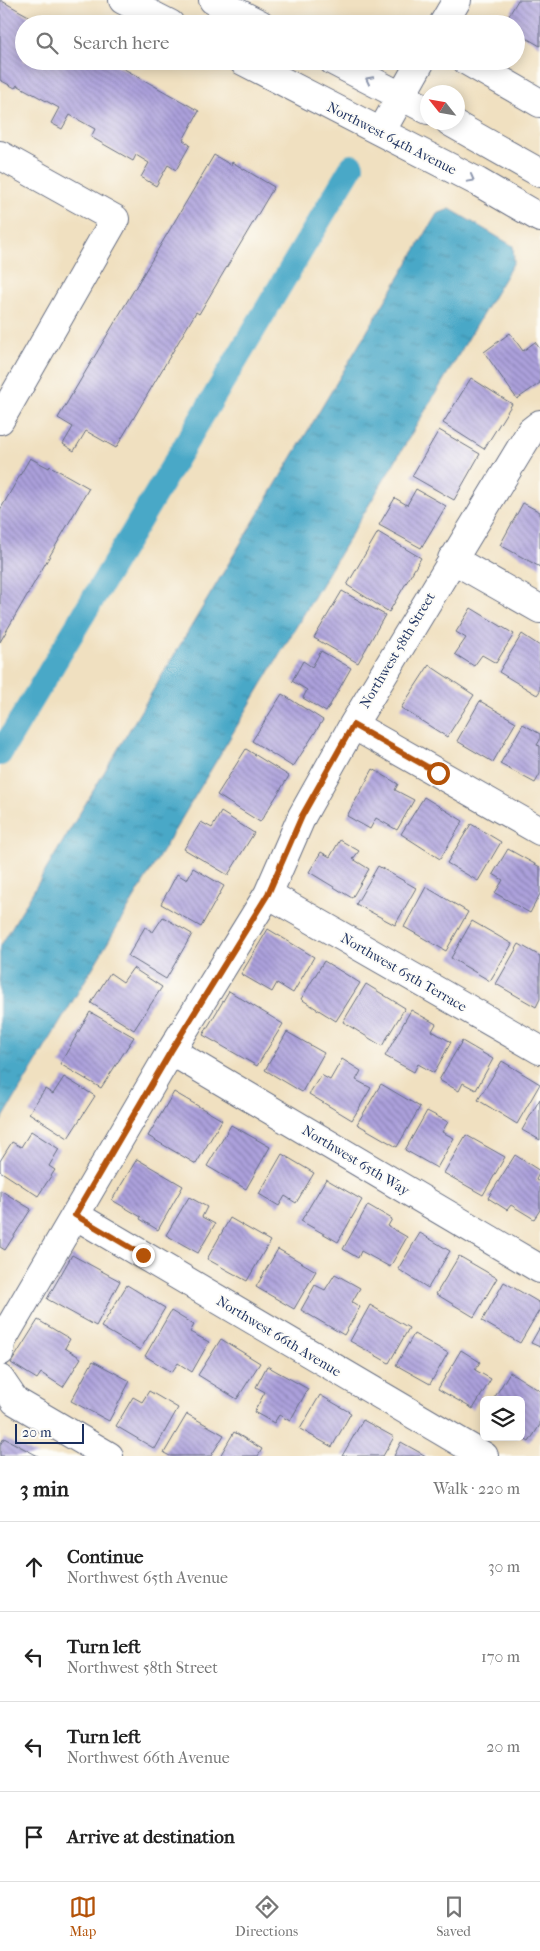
<!DOCTYPE html>
<meta charset="utf-8">
<style>
body{margin:0;font-family:"IM FELL French Canon",serif;background:#f6f6f6;color:#222}
.controls{position:absolute;right:15px;bottom:15px;display:grid;overflow:hidden;border-radius:8px;box-shadow:0 2px 12px #0003}
.controls button{width:45px;height:45px;display:grid;place-items:center;padding:0;border:0;border-bottom:1px solid #e0e0e0;background:#fff;color:#222;font:25px sans-serif}
.compass{position:absolute;left:420px;top:85px;width:45px;height:45px;border-radius:50%;background:#fff;box-shadow:0 2px 12px #0003;rotate:301deg}
.scale{position:absolute;left:15px;bottom:12px;width:69px;box-sizing:border-box;padding-left:5px;border:2px solid #1b2f5e;border-top:0;font-size:14px;line-height:18px;white-space:nowrap;color:#1b2f5e;-webkit-text-stroke:4px #fdfcf7;paint-order:stroke}
.stop{position:absolute;width:15px;height:15px;margin:-11px;border:4px solid #b45309;border-radius:50%;background:#fff}
.stop.end{background:#b45309;border-color:#fff;box-shadow:0 1px 5px #0008}
.list{margin:0;padding:0;list-style:none}
h2{display:flex;justify-content:space-between;align-items:center;height:65px;margin:0;padding:0 20px;font-size:21px}
h2 small{font-size:16px;font-weight:400;color:#767676}
.list li{display:grid;grid-template-columns:32px 1fr auto;gap:15px;align-items:center;box-sizing:border-box;height:90px;padding:0 20px;border-top:1px solid #e0e0e0}
.list b{display:block;font-size:19px;white-space:nowrap}
.list p{margin:0;font-size:16px;white-space:nowrap;color:#767676}
.list em{font-size:16px;font-style:normal;color:#767676}
.icon{flex:none;width:28px;height:28px;fill:none;stroke:currentColor;stroke-width:2;stroke-linecap:round;stroke-linejoin:round}
.map{position:relative;flex:none;width:540px;height:1456px;overflow:hidden}
.search{position:absolute;background:#fff;box-shadow:0 2px 12px #0003;left:15px;right:15px;top:15px;height:55px;display:flex;align-items:center;gap:12px;box-sizing:border-box;padding:0 18px;border-radius:28px;color:#767676;font-size:19px}
.sheet{height:425px;background:#fff}
nav{display:flex;justify-content:space-around;align-items:center;box-sizing:border-box;height:70px;border-top:1px solid #e0e0e0;background:#fff;font-size:14px;color:#767676}
nav a{display:grid;justify-items:center;gap:2px}
nav .on{color:#b45309}
.map>svg:first-child{display:block}
.water{fill:url(#water-ripples);stroke:#326c92}
.lines{fill:none;stroke-linecap:round;stroke-linejoin:round}
.canal{stroke:#48a8c7;stroke-width:24}
.building{fill:url(#building-back-hatch)}
.minor-casing{stroke:#666d80;stroke-width:30}
.minor{stroke:#fff;stroke-width:28}
.oneway{stroke:#8d97ae}
.route{stroke:#b45309;stroke-width:6}
.labels{text-anchor:middle;stroke-width:4;stroke-linejoin:round;paint-order:stroke}
.street-label{font-size:14px;fill:#1b2f5e;stroke:#fdfcf7}
</style>
<div class="map">
<svg width="540" height="1456" viewBox="0 0 540 1456">
<defs>
<pattern id="water-ripples" width="26" height="14" patternUnits="userSpaceOnUse" patternTransform="scale(1.25)"><rect width="26" height="14" fill="#48a8c7"/><path d="M2 4q2-2 4 0t4 0M15 11q2-2 4 0t4 0" fill="none" stroke="#3b89a5"/></pattern>
<pattern id="building-back-hatch" width="6" height="6" patternUnits="userSpaceOnUse" patternTransform="scale(1.25)"><rect width="6" height="6" fill="#aca0db"/><path d="M-1 5l2 2M0 0l6 6M5-1l2 2" fill="none" stroke="#8b83b5"/></pattern>
</defs>
<rect width="100%" height="100%" fill="#fdfcf7"/>
<filter id="ink" filterUnits="userSpaceOnUse"><feTurbulence type="fractalNoise" baseFrequency=".02" numOctaves="2"/><feDisplacementMap in="SourceGraphic" scale="10" xChannelSelector="R" yChannelSelector="G"/><feConvolveMatrix kernelMatrix="1 2 1 2 8 2 1 2 1" color-interpolation-filters="sRGB"/></filter>
<filter id="wash" filterUnits="userSpaceOnUse"><feTurbulence type="fractalNoise" baseFrequency=".0096" numOctaves="4" result="noise"/><feDisplacementMap in="SourceGraphic" scale="20" xChannelSelector="R" yChannelSelector="G"/><feGaussianBlur stdDeviation="1.12" result="paint"/><feColorMatrix in="noise" values="0 0 0 0 0 0 0 0 0 0 0 0 0 0 0 0 0 1.4 0 .05"/><feComposite in="paint" operator="in"/></filter>
<g filter="url(#wash)">
<rect width="100%" height="100%" fill="#f0e0c0"/>
<path class="water" d="M450,209L513,246L514,262L0,1123V947L437,214Z"/>
<g class="lines">
<path class="canal" d="M0,754L352,166"/>
</g>
<g id="blocks">
<path class="building" d="M0,0L43,24H24V61H110L199,111L183,140L190,145L176,170L168,165L156,186L141,177L149,163L136,155L133,161L91,137L95,129L70,115L62,129L51,123L59,108L17,85L15,88L0,80Z
M518,0H540V46L516,32V24H504Z
M214,155L231,165L232,162L274,187L199,314L196,312L116,448L86,431L74,451L63,444L73,427L58,418Z
M510,333L523,351L535,342L540,349V383L517,399L484,352Z
M471,378L512,404L484,449L443,423Z
M439,430L480,454L454,500L412,476Z
M30,458L49,468L50,466L89,488L0,642V510Z
M416,489L446,506L421,548L379,525L395,498L407,505Z
M523,503L540,512V567L500,545Z
M378,532L421,558L389,612L347,585Z
M342,591L385,615L358,663L314,638Z
M471,608L514,634L496,663L482,655L474,666L455,654L466,638L456,632Z
M522,634L540,646V691L537,695L499,672Z
M321,651L351,668L326,712L303,698L307,690L292,681L303,661L312,667Z
M429,665L474,695L447,737L401,708Z
M282,694L323,720L293,767L252,741Z
M480,701L516,722L493,762L457,741Z
M523,724L540,734V740L537,745L540,746V774L535,783L500,764Z
M246,749L289,776L260,822L217,795Z
M373,769L398,784L395,790L414,800L397,830L376,818L370,829L347,816Z
M424,797L463,821L440,859L401,834Z
M221,812L254,833L228,875L184,849L201,822L212,828Z
M471,824L501,842L478,881L447,863Z
M340,840L359,851L353,859L369,869L352,898L309,872L321,852L330,857Z
M508,849L540,867V894L530,913L495,893L503,880L493,874Z
M378,866L416,888L395,925L356,904Z
M193,868L224,886L201,927L161,904L177,874L187,880Z
M426,887L468,912L446,951L404,927Z
M163,917L192,934L166,979L128,956L145,927L153,932Z
M472,921L512,944L490,981L451,958Z
M268,929L314,957L293,993L277,983L272,992L241,974Z
M519,944L540,956V999L536,1007L496,984Z
M324,961L360,983L336,1021L301,999Z
M133,968L162,987L134,1030L91,1003L110,973L123,982Z
M366,984L405,1008L382,1046L343,1022Z
M229,991L283,1024L257,1066L203,1035Z
M411,1010L436,1024L432,1031L451,1042L434,1073L418,1064L414,1072L385,1056Z
M90,1012L134,1037L101,1088L60,1064Z
M287,1032L324,1053L302,1092L265,1070Z
M462,1041L493,1059L476,1090L463,1083L459,1091L439,1080Z
M342,1059L361,1071L356,1080L371,1088L352,1120L309,1094L321,1075L330,1080Z
M502,1061L540,1084L517,1124L478,1100Z
M64,1077L95,1096L68,1138L29,1113L45,1089L53,1094Z
M381,1084L420,1107L397,1147L357,1124Z
M174,1092L222,1120L196,1164L148,1136Z
M540,1099V1140L522,1130Z
M427,1111L448,1122L442,1132L454,1138L437,1168L405,1150Z
M231,1125L270,1147L246,1189L207,1166Z
M31,1131L59,1149L49,1166L55,1170L38,1196L0,1171V1161L12,1142L21,1147Z
M466,1135L505,1157L483,1195L444,1173Z
M282,1154L314,1173L296,1203L285,1196L279,1206L259,1194Z
M515,1155L540,1171L536,1180L540,1182V1210L534,1219L511,1205L507,1210L488,1198Z
M137,1159L183,1186L158,1230L140,1219L141,1217L112,1200Z
M326,1179L362,1200L338,1242L301,1221Z
M0,1190L31,1209L5,1250L0,1247Z
M189,1197L207,1207L202,1217L215,1224L198,1253L166,1235Z
M368,1205L392,1219L388,1226L407,1237L390,1267L361,1251L358,1258L343,1249Z
M230,1218L270,1241L247,1281L207,1259Z
M420,1233L450,1251L428,1288L398,1269Z
M278,1249L316,1271L294,1309L256,1287Z
M72,1255L120,1281L96,1326L47,1299Z
M459,1256L497,1278L474,1317L436,1294Z
M335,1274L360,1288L352,1302L360,1307L344,1335L301,1310L315,1285L325,1290Z
M504,1282L540,1303V1309L520,1343L482,1321Z
M127,1285L165,1308L140,1350L101,1327Z
M370,1305L409,1328L389,1363L350,1341Z
M171,1311L194,1325L190,1332L209,1342L192,1372L178,1363L172,1372L145,1356Z
M38,1320L70,1339L65,1348L81,1358L63,1387L41,1373L37,1379L11,1363Z
M540,1327V1347L531,1343Z
M414,1334L448,1353L430,1384L396,1365Z
M221,1339L260,1363L237,1399L198,1375Z
M461,1350L480,1362L475,1370L491,1379L473,1409L438,1389Z
M93,1361L130,1381L109,1421L71,1401Z
M267,1366L308,1389L290,1421L279,1415L274,1423L254,1412L265,1392L256,1387Z
M510,1372L540,1391V1425L529,1442L521,1437V1400H493Z
M149,1391L178,1408L155,1449L116,1426L133,1397L142,1402Z
M320,1395L351,1413L332,1447L300,1429Z
M187,1414L224,1435L211,1456H170L164,1453Z
M363,1420L394,1437L383,1456H342Z
M234,1432L262,1449L258,1456H220Z
M4,1438L38,1456H0V1445Z
M401,1442L426,1456H394Z"/>
</g>
</g>
<g filter="url(#ink)">
<use href="#blocks" fill-opacity="0" stroke="#666d80" stroke-width="1"/>
<g class="lines">
<defs>
<path id="minor" d="M123,0L170,24
M213,0L260,24
M443,24L457,0
M243,61L478,182L540,218
M333,61L428,110
M467,61L540,103
M450,122L540,173
M381,132L421,61
M0,155L115,219L0,420
M452,559L540,609
M353,725L540,831
M268,894L540,1050
M171,1051L540,1269
M75,1215L484,1456
M0,1352L1,1342L171,1051L268,894L302,816L353,725L531,431L540,424
M0,1379L15,1401L109,1456"/>
</defs>
<use href="#minor" class="minor-casing"/>
<use href="#minor" class="minor"/>
</g>
<defs><path id="oneway-chevron" d="M-2-3.5L2.5 0L-2 3.5" fill="none" stroke-width="1.6" stroke-linecap="round" stroke-linejoin="round" transform="scale(1.25)"/></defs>
<g class="oneway">
<use href="#oneway-chevron" transform="translate(369 80) rotate(-153)"/>
<use href="#oneway-chevron" transform="translate(471 179) rotate(28)"/>
</g>
</g>
<g class="lines" filter="url(#ink)">
<path class="route" d="M143,1255L75,1215L171,1051L268,894L302,816L353,725L438,773"/>
</g>
<g class="labels">
<g class="street-label">
<text transform="translate(392 138) rotate(27)" y="5">Northwest 64th Avenue</text>
<text transform="translate(397 650) rotate(-59)" y="5">Northwest 58th Street</text>
<text transform="translate(404 972) rotate(30)" y="5">Northwest 65th Terrace</text>
<text transform="translate(356 1160) rotate(31)" y="5">Northwest 65th Way</text>
<text transform="translate(279 1336) rotate(31)" y="5">Northwest 66th Avenue</text>
</g>
</g>
</svg>
<div class="controls">
<button><svg class="icon" aria-label="layers" viewBox="0 0 24 24"><path d="M12 4l9 5-9 5-9-5zM3 14l9 5 9-5"/></svg></button>
</div>
<svg class="compass" viewBox="-18 -18 36 36"><path d="M0-13l5 13h-10z" fill="#e53935"/><path d="M0 13l5-13h-10z" fill="#767676"/></svg>
<div class="scale">20 m</div>
<div class="stop" style="left:438px;top:773px"></div>
<div class="stop end" style="left:143px;top:1255px"></div>
<div class="search"><svg class="icon" aria-label="search" viewBox="0 0 24 24"><circle cx="10" cy="10" r="6"/><path d="M15 15l6 6"/></svg>Search here</div>
</div>
<section class="sheet">
<h2>3 min<small>Walk · 220 m</small></h2>
<ul class="list">
<li><svg class="icon" aria-label="ahead" viewBox="0 0 24 24"><path d="M12 20V5M6 11l6-6 6 6"/></svg><div><b>Continue</b><p>Northwest 65th Avenue</p></div><em>30 m</em></li>
<li><svg class="icon" aria-label="left" viewBox="0 0 24 24"><path d="M17 20v-9H6M10 6l-5 5 5 5"/></svg><div><b>Turn left</b><p>Northwest 58th Street</p></div><em>170 m</em></li>
<li><svg class="icon" aria-label="left" viewBox="0 0 24 24"><path d="M17 20v-9H6M10 6l-5 5 5 5"/></svg><div><b>Turn left</b><p>Northwest 66th Avenue</p></div><em>20 m</em></li>
<li><svg class="icon" aria-label="arrive" viewBox="0 0 24 24"><path d="M6 21V4h12l-3 4 3 4H6"/></svg><div><b>Arrive at destination</b></div></li>
</ul>
</section>
<nav>
<a class="on"><svg class="icon" aria-label="map" viewBox="0 0 24 24"><path d="M3 6l6-2 6 2 6-2v14l-6 2-6-2-6 2zM9 4v14M15 6v14"/></svg>Map</a>
<a><svg class="icon" aria-label="directions" viewBox="0 0 24 24"><path d="M12 3l9 9-9 9-9-9zM9 14v-3h6M13 9l2 2-2 2"/></svg>Directions</a>
<a><svg class="icon" aria-label="saved" viewBox="0 0 24 24"><path d="M7 4h10v16l-5-4-5 4z"/></svg>Saved</a>
</nav>
